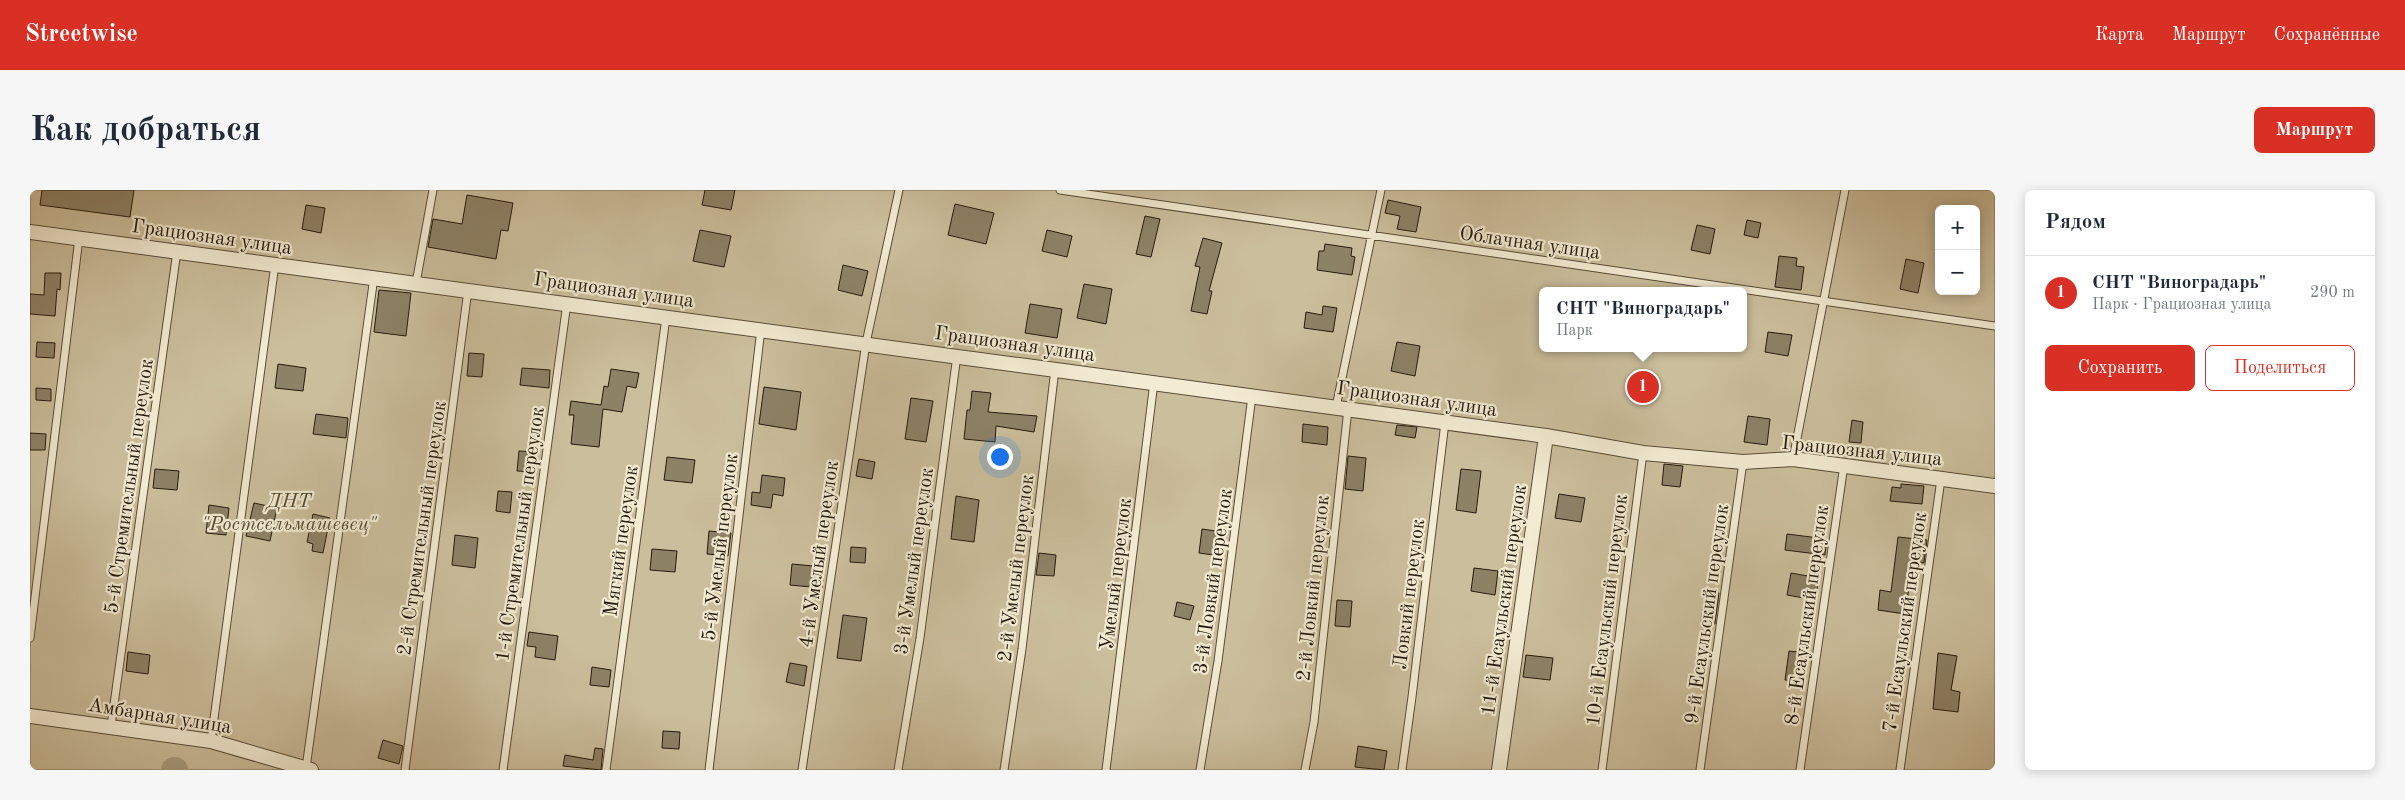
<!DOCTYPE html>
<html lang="ru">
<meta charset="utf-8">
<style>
body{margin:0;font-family:"Old Standard TT",serif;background:#f6f6f7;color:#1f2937}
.controls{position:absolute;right:15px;top:15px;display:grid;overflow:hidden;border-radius:8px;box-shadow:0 2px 12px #0003}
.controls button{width:45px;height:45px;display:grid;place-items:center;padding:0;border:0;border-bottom:1px solid #e0e1e3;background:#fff;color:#1f2937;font:25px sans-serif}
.you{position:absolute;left:969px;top:266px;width:18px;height:18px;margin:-12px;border:4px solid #fff;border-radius:50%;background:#1a73e8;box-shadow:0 0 0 8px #1a73e833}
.badge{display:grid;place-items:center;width:32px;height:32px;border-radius:50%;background:#d93025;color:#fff;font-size:16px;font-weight:700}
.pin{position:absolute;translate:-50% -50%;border:2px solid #fff;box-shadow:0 1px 5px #0006}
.popup{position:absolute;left:1509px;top:97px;width:208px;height:65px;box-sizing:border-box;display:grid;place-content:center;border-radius:8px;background:#fff;filter:drop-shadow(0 1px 4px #0005);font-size:16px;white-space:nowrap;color:#747a83}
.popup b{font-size:19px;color:#1f2937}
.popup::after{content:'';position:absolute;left:50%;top:100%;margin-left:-10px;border:10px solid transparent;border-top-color:#fff}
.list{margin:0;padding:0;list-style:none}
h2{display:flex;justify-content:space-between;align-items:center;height:65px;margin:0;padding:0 20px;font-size:21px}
h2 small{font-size:16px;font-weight:400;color:#747a83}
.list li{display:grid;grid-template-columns:32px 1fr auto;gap:15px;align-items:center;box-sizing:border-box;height:75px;padding:0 20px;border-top:1px solid #e0e1e3}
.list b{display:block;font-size:19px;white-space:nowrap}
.list p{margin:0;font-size:16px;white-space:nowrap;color:#747a83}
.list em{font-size:16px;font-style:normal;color:#747a83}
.actions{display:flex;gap:10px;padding:15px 20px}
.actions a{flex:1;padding:11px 0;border:1px solid #d93025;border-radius:8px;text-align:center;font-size:18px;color:#d93025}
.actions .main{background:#d93025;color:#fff}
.map{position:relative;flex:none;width:1965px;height:580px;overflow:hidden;border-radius:8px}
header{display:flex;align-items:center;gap:30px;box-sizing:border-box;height:70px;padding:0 25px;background:#d93025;color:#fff}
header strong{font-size:24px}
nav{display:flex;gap:28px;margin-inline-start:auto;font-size:18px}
.intro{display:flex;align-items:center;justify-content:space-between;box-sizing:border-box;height:120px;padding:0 30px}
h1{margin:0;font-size:35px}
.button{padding:12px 22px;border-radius:8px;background:#d93025;color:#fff;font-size:18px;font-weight:700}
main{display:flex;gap:30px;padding:0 30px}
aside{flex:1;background:#fff;border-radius:8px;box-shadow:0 2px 12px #0003}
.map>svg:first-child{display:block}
.green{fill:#cbbe9c;stroke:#786c54;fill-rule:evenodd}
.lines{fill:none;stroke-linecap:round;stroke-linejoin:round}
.river{stroke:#a99d7f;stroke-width:26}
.building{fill:#8d8166;stroke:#261a0d}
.lane-casing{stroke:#584c38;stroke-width:9}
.street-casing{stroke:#584c38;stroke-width:16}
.lane{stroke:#f3ebd2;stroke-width:7}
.street{stroke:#f3ebd2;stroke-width:14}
.labels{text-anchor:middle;stroke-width:4.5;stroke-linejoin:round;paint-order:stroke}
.street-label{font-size:20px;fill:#261a0d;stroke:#f3ebd2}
.park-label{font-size:20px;font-style:italic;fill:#584b38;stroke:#f3ebd2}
</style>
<header>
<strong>Streetwise</strong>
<nav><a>Карта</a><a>Маршрут</a><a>Сохранённые</a></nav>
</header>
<div class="intro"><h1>Как добраться</h1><a class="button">Маршрут</a></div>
<main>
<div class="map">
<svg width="1965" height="580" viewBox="0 0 1965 580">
<rect width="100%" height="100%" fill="#ede0b9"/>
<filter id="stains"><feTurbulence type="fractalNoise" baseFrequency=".004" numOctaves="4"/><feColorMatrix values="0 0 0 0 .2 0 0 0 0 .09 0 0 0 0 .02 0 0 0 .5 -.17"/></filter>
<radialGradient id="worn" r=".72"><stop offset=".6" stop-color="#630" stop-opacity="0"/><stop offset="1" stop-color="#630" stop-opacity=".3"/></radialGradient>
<path class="green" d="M0,0H1965V580H0ZM1909,19H1946V101H1909ZM1513,101H1713V158H1513Z"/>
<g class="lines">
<path class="river" d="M144,580H145"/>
</g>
<path class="building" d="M12,0H104L100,27L10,15Z
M675,0H705L701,20L672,15Z
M437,5L483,13L478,41L471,40L466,69L398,57L403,29L432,34Z
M1358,10L1391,17L1386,42L1367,39L1370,26L1355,23Z
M925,14L964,23L956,54L918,45Z
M276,15L295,18L291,43L272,39Z
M1115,26L1130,29L1121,67L1106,64Z
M1717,30L1731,33L1728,48L1714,45Z
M1667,35L1685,39L1680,64L1661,60Z
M670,40L701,46L694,77L663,71Z
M1017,40L1042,46L1037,67L1012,61Z
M1173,48L1192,53L1179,101H1182L1177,124L1161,121L1170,77L1165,76Z
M1295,54L1322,58L1321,66L1325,67L1322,85L1287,80L1289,61H1294Z
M1749,66L1767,68L1766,76L1774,77L1771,100L1745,97Z
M1876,69L1894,73L1888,103L1870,99Z
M813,75L838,81L832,106L808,100Z
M15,83H31L30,100L27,99L25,126L0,124V104L14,105Z
M1054,94L1082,99L1076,134L1047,128Z
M349,100L381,103L376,146L344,142Z
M1000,114L1032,119L1027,148L995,143Z
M1293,116L1307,118L1303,142L1274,138L1276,122L1292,125Z
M1738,142L1762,145L1758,166L1735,162Z
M7,152L25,153L24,168L6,167Z
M1367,152L1390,156L1385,186L1361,181Z
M439,163L454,164L452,187L437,186Z
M248,174L276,178L273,201L245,198Z
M492,178L520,180L519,198L490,195Z
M581,179L609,183L606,198L597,196L592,222L573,219L569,257L541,254L544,225H539L541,211L571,215L574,196L578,197Z
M734,197L771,202L766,240L729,234Z
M6,198L21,199V211L6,210Z
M942,201L961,203L958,222L1007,226L1004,242L966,236L965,252L934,249L937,220H940Z
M881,208L903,211L896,252L875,249Z
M286,224L318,228L316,248L283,244Z
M1718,226L1740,229L1737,255L1714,252Z
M1822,230L1833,232L1831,253L1819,252Z
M1273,234L1298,237L1297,255L1272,252Z
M1367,235L1387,237L1385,248L1365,245Z
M0,243L16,244L15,260H0Z
M489,261L506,262L504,282L487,281Z
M1318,266L1336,268L1333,301L1315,299Z
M637,267L665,270L662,293L634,290Z
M829,269L845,272L842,289L826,286Z
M1634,274L1653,276L1650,297L1632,295Z
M125,279L149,281L147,300L123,298Z
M1431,279L1451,281L1446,323L1426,320Z
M732,285L755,288L753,306L743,304L741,318L721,315L722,302L730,303Z
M1871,294L1894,296L1892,314L1860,311L1862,297L1871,298Z
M468,301L482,302L480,323L466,321Z
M1529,304L1555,308L1551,332L1525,328Z
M926,306L949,310L944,352L921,349Z
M224,313L247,318L240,351L216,346Z
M179,315L199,318L196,345L176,343Z
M283,324L300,328L293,363L282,361L283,354L277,352Z
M1172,339L1193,342L1190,366L1169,363Z
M679,341L701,343L698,366L677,364Z
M1757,344L1797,349L1795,365L1755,360Z
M425,345L448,348L445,378L422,375Z
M1868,347L1897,350L1894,373L1883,372L1875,424L1848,420L1850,400L1861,402Z
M821,357L836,358L835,373L820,372Z
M622,359L647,361L645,382L620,380Z
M1009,363L1026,365L1024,386L1006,385Z
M762,374L794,377L792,398L760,395Z
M1444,378L1468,381L1465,405L1441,401Z
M1761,383L1789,388L1785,410L1757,405Z
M1676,401L1689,403L1685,434L1671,432Z
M1307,410L1322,411L1320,437L1305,436Z
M1147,412L1164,416L1160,430L1144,426Z
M813,425L837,428L831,471L807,468Z
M499,442L528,446L525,470L505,467L506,457L497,456Z
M1759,461L1777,463L1773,492L1755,490Z
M98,462L120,465L118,484L96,481Z
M1908,463L1927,466L1921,500L1930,502L1928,522L1903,519Z
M1496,465L1523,468L1520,490L1493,487Z
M760,473L777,476L774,496L756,492Z
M562,477L581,480L579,497L560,495Z
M633,541L650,542L649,559L632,558Z
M353,550L373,556L369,574L348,568Z
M1328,556L1357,561L1354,580L1325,577Z
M565,558L573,559L571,580L533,576L535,565L563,570Z"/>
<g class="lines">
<defs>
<path id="lane" d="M1030,0L1965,136
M386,93L403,0
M1306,217L1351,0
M1763,269L1815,0
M0,448L49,48
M81,536L147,61
M181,551L245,74
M276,578L344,87
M375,580L438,100
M473,580L537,113
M576,580L636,127
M679,580L731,139
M772,580L836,153L869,0
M868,580L890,448L927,165
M974,580L992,459L1025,179
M1076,580L1124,192
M1170,580L1188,471L1222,206
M1275,580L1284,532L1318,219
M1372,580L1382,507L1415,232
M1572,580L1613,263
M1670,580L1713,272
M1770,580L1814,275
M1870,580L1911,289"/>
<path id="street" d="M0,42L1516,246L1613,263L1713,272L1763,269L1965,296
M0,526L181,551L281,580
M1469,580L1516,246"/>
</defs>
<use href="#lane" class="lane-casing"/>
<use href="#street" class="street-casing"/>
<use href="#lane" class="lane"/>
<use href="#street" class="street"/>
</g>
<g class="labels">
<g class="street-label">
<text transform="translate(182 46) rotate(8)" y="7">Грациозная улица</text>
<text transform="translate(1500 52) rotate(8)" y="7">Облачная улица</text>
<text transform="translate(584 99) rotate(8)" y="7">Грациозная улица</text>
<text transform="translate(985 153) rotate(8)" y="7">Грациозная улица</text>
<text transform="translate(1387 208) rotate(8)" y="7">Грациозная улица</text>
<text transform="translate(1832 260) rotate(6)" y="7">Грациозная улица</text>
<text transform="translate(98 296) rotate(-82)" y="7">5-й Стремительный переулок</text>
<text transform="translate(391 338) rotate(-82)" y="7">2-й Стремительный переулок</text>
<text transform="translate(489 344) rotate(-82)" y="7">1-й Стремительный переулок</text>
<text transform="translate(590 351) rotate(-82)" y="7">Мягкий переулок</text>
<text transform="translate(689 357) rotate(-83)" y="7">5-й Умелый переулок</text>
<text transform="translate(788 364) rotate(-82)" y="7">4-й Умелый переулок</text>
<text transform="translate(883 371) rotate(-82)" y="7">3-й Умелый переулок</text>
<text transform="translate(985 378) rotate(-83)" y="7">2-й Умелый переулок</text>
<text transform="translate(1085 384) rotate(-83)" y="7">Умелый переулок</text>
<text transform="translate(1182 391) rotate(-82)" y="7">3-й Ловкий переулок</text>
<text transform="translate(1282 398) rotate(-84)" y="7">2-й Ловкий переулок</text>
<text transform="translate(1378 404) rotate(-83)" y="7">Ловкий переулок</text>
<text transform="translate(1473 410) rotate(-82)" y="7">11-й Есаульский переулок</text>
<text transform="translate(1576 420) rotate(-83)" y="7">10-й Есаульский переулок</text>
<text transform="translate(1676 424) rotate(-82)" y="7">9-й Есаульский переулок</text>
<text transform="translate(1776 425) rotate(-82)" y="7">8-й Есаульский переулок</text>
<text transform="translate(1874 432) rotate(-82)" y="7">7-й Есаульский переулок</text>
<text transform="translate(130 525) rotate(9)" y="7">Амбарная улица</text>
</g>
<g class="park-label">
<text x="259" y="317">ДНТ<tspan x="259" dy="23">"Ростсельмашевец"</tspan></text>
</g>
</g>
<rect width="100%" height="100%" filter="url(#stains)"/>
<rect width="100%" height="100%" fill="url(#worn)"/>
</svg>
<div class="controls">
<button>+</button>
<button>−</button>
</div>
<div class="you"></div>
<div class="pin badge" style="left:1613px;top:197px">1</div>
<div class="popup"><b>СНТ &quot;Виноградарь&quot;</b>Парк</div>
</div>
<aside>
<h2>Рядом<small></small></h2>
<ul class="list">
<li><span class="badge">1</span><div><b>СНТ &quot;Виноградарь&quot;</b><p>Парк · Грациозная улица</p></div><em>290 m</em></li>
</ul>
<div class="actions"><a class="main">Сохранить</a><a>Поделиться</a></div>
</aside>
</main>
